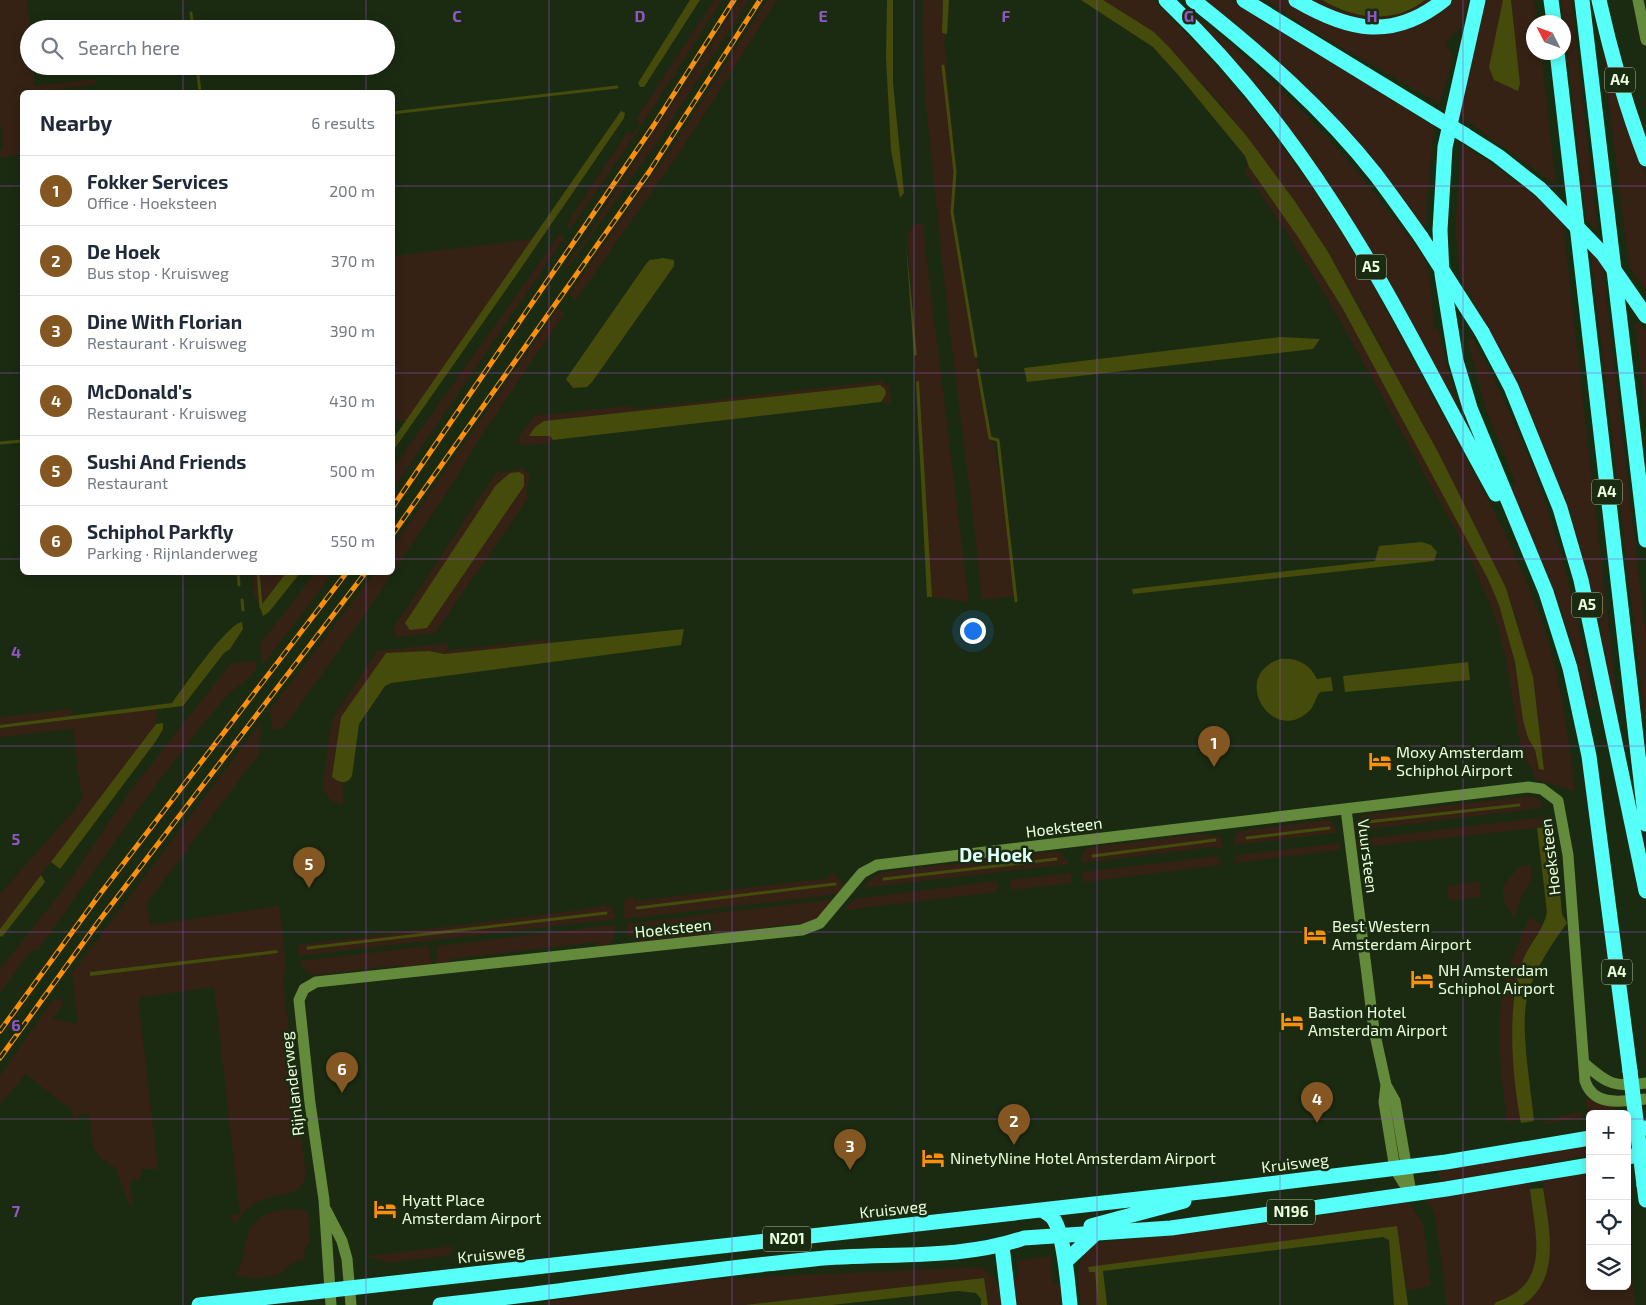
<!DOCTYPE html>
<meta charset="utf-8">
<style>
body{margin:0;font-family:"Exo 2",sans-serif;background:#f6f6f7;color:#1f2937}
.controls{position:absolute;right:15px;bottom:15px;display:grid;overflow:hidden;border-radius:8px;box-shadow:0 2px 12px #0003}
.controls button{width:45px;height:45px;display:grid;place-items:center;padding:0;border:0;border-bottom:1px solid #e0e1e3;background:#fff;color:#1f2937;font:25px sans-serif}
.compass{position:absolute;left:1526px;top:15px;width:45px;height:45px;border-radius:50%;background:#fff;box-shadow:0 2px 12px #0003;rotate:312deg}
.you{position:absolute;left:972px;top:630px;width:18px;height:18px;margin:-12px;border:4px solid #fff;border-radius:50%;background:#1a73e8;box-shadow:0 0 0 8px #1a73e833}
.badge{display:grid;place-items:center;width:32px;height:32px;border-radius:50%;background:#845722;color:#fff;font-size:16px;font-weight:700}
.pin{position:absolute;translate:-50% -41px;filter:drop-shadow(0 1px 2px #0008)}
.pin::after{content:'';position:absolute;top:26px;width:18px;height:15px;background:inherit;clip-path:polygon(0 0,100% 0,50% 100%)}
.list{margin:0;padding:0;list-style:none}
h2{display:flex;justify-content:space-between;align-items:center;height:65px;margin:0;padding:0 20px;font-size:21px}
h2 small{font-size:16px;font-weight:400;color:#747a83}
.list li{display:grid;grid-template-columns:32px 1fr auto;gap:15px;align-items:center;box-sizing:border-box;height:70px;padding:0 20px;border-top:1px solid #e0e1e3}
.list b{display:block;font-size:19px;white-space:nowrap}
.list p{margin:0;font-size:16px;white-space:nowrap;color:#747a83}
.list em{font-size:16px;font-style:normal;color:#747a83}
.icon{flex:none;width:28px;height:28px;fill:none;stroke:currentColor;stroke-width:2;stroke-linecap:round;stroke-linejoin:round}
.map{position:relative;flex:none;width:1646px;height:1305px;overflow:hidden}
.search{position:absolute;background:#fff;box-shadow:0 2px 12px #0003;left:20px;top:20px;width:375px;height:55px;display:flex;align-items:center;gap:12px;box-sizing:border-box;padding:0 18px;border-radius:28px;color:#747a83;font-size:19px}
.panel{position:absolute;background:#fff;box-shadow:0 2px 12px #0003;left:20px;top:90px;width:375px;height:485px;border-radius:8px}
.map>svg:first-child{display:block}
.green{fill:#352214;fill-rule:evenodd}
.water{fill:#454b0b}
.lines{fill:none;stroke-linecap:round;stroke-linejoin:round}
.stream{stroke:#454b0b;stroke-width:3}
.minor{stroke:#648a3c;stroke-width:11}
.highway{stroke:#57fff9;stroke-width:15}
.rail-casing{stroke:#ff8f08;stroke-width:5}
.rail{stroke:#1b2b11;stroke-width:3;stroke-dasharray:9;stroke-linecap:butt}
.highway-bridge{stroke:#57fff9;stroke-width:15}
.grid{fill:none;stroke:#9156c5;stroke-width:1;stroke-opacity:0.55}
.labels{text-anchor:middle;stroke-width:5;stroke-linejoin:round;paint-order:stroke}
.shield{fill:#1b2b11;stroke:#adbf9f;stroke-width:1}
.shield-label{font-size:15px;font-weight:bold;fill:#ebffdc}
.poi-label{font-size:16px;fill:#ebffdc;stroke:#1b2b11;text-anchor:start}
.street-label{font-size:16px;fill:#ebffdc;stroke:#1b2b11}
.quarter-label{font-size:19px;font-weight:bold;fill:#defff9;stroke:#1b2b11}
.grid-label{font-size:16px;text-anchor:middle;font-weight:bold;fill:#9156c5;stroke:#1b2b11;stroke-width:5;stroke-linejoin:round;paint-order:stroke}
</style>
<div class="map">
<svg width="1646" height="1305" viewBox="0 0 1646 1305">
<rect width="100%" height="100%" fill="#1b2b11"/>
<path class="green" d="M0,0H27L30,29L29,66H33L35,86L97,79L95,84L43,92H22V155L0,158V150L3,149L0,121Z
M714,0H722L642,125L571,228L566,225L628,131L633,134L640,123L636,119Z
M740,0H749L661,137L568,268L565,266C574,252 593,231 598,218Z
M767,0H777L682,149L576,300L569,294L675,143Z
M923,0H943L942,33L947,34L944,40L956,167V189L953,218L971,331L1008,517L1017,596L982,600C969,467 948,334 936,201C929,134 920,67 923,0Z
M1103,0H1153C1220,65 1279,137 1330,215C1366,270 1396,329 1427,387C1472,471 1523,555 1550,647C1563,694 1569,742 1575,791L1535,779C1533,767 1524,759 1521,748C1512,704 1509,662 1495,618C1476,562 1444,511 1416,459C1363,360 1309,261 1244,170L1249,167L1298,237L1343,309L1488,579L1499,605L1515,662L1528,738L1535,750L1537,763L1544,770L1537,708L1516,616L1506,588L1438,452L1359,306L1294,200L1221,104L1154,32Z
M1176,0C1257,62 1330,132 1391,215C1401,228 1421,249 1426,264C1432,282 1432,310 1434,329H1438L1453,389L1474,451L1362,245Z
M1206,0H1229L1434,126L1425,229C1362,141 1292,67 1206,0Z
M1265,0H1290L1362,31L1448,0H1468L1461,27L1445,43L1453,56L1440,104L1318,34Z
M1302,0H1322L1344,12L1381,17L1408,10L1425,0H1438L1412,17L1363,24Z
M1482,0H1503L1489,67L1520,89L1511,0H1534L1537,22H1534V52L1541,53L1556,185L1456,113Z
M1561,0H1571L1598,233L1586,219Z
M1606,55L1646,176V291L1629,266L1603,56Z
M1462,144L1530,191L1563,224L1618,709L1613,708L1600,626L1586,569L1565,500L1519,387L1460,277L1455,227Z
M924,223L925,245L969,602L932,597L919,382H916L914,356L917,355L907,235L915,224Z
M560,234L565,237L393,489V468Z
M532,239L406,421L393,422L392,256Z
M1590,248L1602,263L1646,636V730Z
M570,305L480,438L455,480L361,620L283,728L272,730L270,710L374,573L392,572L393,546L558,308L565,313Z
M1639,322L1646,331V418L1635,325Z
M1472,337C1496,383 1519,430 1537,479C1564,554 1581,630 1594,708H1588C1573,630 1542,559 1509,487L1516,484L1486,409L1467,339Z
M881,381L889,386L891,404L881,402L885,389L880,385L544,421L530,436H550L553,440L548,444L521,445L517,440L534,416L627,406L635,409Z
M523,468L530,475L526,493L529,497L435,633L396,637L393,629L497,471L501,473Z
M252,573H286L260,607L254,595Z
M315,573H333L263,665L260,644Z
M547,640V644L444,654L429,651L386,654L337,781L343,783V805L331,801L324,791L323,781L332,720L377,651L448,643V650Z
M255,661L256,671L227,696L199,729L141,805L38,950L31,951L0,993V969L62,891L131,790L231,663Z
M71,709L72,716L0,725V717Z
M157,709L156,724L0,929V894L82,801L73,729L0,737V728Z
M261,722L259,754L147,903L150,925L279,906L286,965L283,981L306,1175C301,1199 279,1192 262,1200C250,1204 243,1213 236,1223L228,1216L240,1214L214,987L138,998L158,1169H141V1177L129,1183L134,1204H129L115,1167C89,1154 92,1141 90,1115L79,1113L75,1124L72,1111L26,1074L0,1104V1076L53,999L65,1001L53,1019L78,1024L72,973ZM277,950L278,953L90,972Z
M1530,796L1540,799L1542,808L1354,831L1355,822L1364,815Z
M1552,816L1554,826L1356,848L1355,840Z
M1328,820L1335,826L1337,833L1234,845L1235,835L1240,831Z
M1200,834L1221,837L1223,849L1214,847L1081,863L1082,855L1086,848Z
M1339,843L1340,850L1236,863L1235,855Z
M1059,851L1069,864L862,888L876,875L885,872Z
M1220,856L1221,865L1084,882L1082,872Z
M1530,864L1532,879L1522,895L1514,918L1503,900V886L1519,867Z
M829,872L836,875L844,886L839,894L624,919V901L633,895L634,901L829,878Z
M1071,873L1072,883L1011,890L1010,880Z
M997,881V892L845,910L854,899Z
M1479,882L1481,897L1449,901L1447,886Z
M836,899L814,921L805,923L637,942L627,934L626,924Z
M605,905L613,909L616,919L298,956V945L581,910Z
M1530,917L1542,925C1500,990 1513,1047 1521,1119L1507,1122C1503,1086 1497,1048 1500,1012C1502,980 1516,946 1530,917Z
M615,925L614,939L608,945L598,946L597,942L451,959V964L436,966L437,946Z
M427,946L430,950L432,966L402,969L401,965L315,975L307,972L300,961Z
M1585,1098L1613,1105L1614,1110L1589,1115Z
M1583,1111L1581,1117L1542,1125L1548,1120L1551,1121V1119Z
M1590,1144V1155L1440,1182L1438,1171Z
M1590,1170V1286H1627V1223L1635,1305H1523C1563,1277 1548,1221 1542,1180Z
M1529,1182C1535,1229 1553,1283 1496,1302L1494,1305H1447L1435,1213L1425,1199Z
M1408,1201L1423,1223L1431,1286L1407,1291L1397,1226L1095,1272L1098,1305H1081C1078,1277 1072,1260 1097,1243L1295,1220Z
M298,1209L308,1211L310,1241L305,1249L304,1259C291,1261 287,1270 276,1275C266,1279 246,1279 236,1275C244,1262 243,1250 247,1237C254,1212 276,1210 298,1209Z
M452,1246L453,1251L451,1255L394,1262H386L367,1256Z
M1051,1256L1053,1283H1060L1063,1305H1013L1010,1279L1018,1278L1017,1261Z
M979,1267C997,1274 1000,1287 1003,1305H988L984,1278L745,1305H547L544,1302L693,1280Z"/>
<path class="water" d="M690,0H700L644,87H640L638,83Z
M887,0H893V83L904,193L900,198L891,150L886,58Z
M943,0H949L947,34L942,33Z
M1081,0H1103L1154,32L1168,46L1245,134L1294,200L1328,252L1438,452L1506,588L1533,677L1544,770L1539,769L1535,750L1528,738L1523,720L1515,662L1499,605L1488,579L1343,309L1298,237L1249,167L1245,156L1180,77L1153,47Z
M1322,0H1425C1394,25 1354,19 1322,0Z
M1503,0H1511L1520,84L1518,91L1494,80L1489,67Z
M621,111L625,113L624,118L517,274L393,451V439Z
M906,244L917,355L914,356Z
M663,258L674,260V266L592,382L587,387L573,388L566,379L646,264L650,260Z
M1281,337L1320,339L1313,349L1027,382L1024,368Z
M919,381L932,597H927L916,382Z
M880,385L885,389L886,394L881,402L553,440L550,436H529L535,427L544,421Z
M519,472L524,475V486L427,628L410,630L405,623L496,485L510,473Z
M1422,542L1431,545L1437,552L1434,561L1133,594L1132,589L1375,561L1379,546Z
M286,573H300L269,612L263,616L260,607Z
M242,622L243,629L230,649L224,653L183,706L0,728V725L172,703C183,688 228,623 242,622Z
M684,629L681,645L391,683L385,686L359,724L352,776C347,785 339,783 332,777L341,717L386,653L429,651L444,654Z
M1280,659C1297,657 1310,664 1317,679L1331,677L1333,691L1320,692C1315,698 1315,706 1308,712C1272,745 1229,676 1280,659Z
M1468,662L1470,680L1345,692L1343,676Z
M163,723V729L156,741L60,869L51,862L156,724Z
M1554,826L1562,914L1567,923C1551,945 1536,967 1528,994C1519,1025 1531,1087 1534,1121L1521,1123C1512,1076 1506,1005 1523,960C1530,943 1544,929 1547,912L1537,828Z
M41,875L45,882L2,937L0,936V929Z
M277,950L278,953L90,976V972Z
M1543,1188C1549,1227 1562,1278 1523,1305H1494L1496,1302C1552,1284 1535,1235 1530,1189Z
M1397,1226L1408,1305H1394L1389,1240L1383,1237L1103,1271L1107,1305H1098L1095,1272H1089L1088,1267Z
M984,1278L988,1305H981V1299L976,1293L958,1291L832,1305H745Z"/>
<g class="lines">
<path class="stream" d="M191,13L193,29
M197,66L200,92
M943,66L955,172L952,212L976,356
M392,113L617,87
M978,370L990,438L998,440L1016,601
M0,443L22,441
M238,572L239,585
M258,572L261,607
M242,600L243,610
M1367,822L1519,805
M1247,838L1329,828
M1093,856L1215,840
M884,879L1056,859
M637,908L835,884
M308,948L606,913"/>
<path class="minor" d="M1638,0L1646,40
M1346,809L1374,1030L1386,1085L1395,1101L1411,1193
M1585,1064C1609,1085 1614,1087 1646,1083
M1386,1085L1384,1102L1395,1169L1408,1190
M326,1210L342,1241L347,1259L351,1305
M331,1305L324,1200L310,1103L299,1000L304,989L316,982L802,930L820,923L862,873L877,865L1528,787L1542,789L1558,801L1568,855L1585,1081C1594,1108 1624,1101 1646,1099"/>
<path class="highway" d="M1166,0C1229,60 1286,131 1333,204C1394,297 1442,398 1496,494
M1193,0C1259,52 1324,109 1376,175C1391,195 1406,216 1421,237
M1244,0L1435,117
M1296,0C1349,31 1393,41 1444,0
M1478,0L1445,147L1440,230L1442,274L1456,361L1470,408L1546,592L1570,668L1589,756L1630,1071
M1551,0L1554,22
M1582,0L1646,540
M1599,0C1611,54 1626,107 1646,159
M1557,52L1646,824
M1465,135L1498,156L1540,189
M1482,332L1511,387L1560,508L1581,580L1646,891
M1627,1131L1646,1128
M1627,1157L1646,1154
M1644,1185L1646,1200
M1042,1210C1045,1212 1049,1214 1052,1217C1064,1230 1068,1286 1070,1305
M1091,1226L1184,1201
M1002,1246L1009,1305
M1066,1261L1096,1233
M199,1305L1227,1189L1446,1162L1590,1138
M440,1305C565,1292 689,1271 814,1259C883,1252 958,1261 1024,1238L1171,1228L1446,1189L1590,1165"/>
<defs>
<path id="rail" d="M392,508L654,125L734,0
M392,535L649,172L760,0
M0,1031L100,894L347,572
M0,1058L99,921L366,572"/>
</defs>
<use href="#rail" class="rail-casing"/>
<use href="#rail" class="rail"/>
<path class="highway-bridge" d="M1435,117L1465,135
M1540,189L1603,254L1646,316
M1421,237L1482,332
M1630,1071L1644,1185"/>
</g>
<path class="grid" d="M183,0V29M366,0V29M549,0V1305M732,0V1305M914,0V1305M1097,0V1305M1280,0V1305M1463,0V1305M183,66V92M366,66V92M0,186H22M392,186H1646M0,373H22M392,373H1646M0,559H22M392,559H1646M183,572V1305M366,572V1305M0,746H1646M0,932H1646M0,1119H1590M1627,1119H1646"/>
<defs>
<symbol id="hotel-bare" viewBox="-9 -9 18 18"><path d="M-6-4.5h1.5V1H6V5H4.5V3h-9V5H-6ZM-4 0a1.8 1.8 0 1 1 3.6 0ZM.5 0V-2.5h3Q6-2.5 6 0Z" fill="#ff8f08" stroke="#1b2b11" stroke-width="2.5" paint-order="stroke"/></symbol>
</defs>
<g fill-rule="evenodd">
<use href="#hotel-bare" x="1364" y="745" width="32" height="32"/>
<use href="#hotel-bare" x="1299" y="919" width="32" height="32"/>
<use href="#hotel-bare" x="1406" y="963" width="32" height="32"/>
<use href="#hotel-bare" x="1276" y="1005" width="32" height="32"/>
<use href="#hotel-bare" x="917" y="1142" width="32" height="32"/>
<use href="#hotel-bare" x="369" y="1193" width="32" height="32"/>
</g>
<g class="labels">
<g class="shield">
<rect x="1605" y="67.5" width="30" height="25" rx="4"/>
<rect x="1356" y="254.5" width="30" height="25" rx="4"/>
<rect x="1592" y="479.5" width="30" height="25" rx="4"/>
<rect x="1572" y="592.5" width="30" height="25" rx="4"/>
<rect x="1602" y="959.5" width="30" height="25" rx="4"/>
<rect x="1267" y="1199.5" width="48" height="25" rx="4"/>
<rect x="763" y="1226.5" width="48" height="25" rx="4"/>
</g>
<g class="shield-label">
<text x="1620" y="85">A4</text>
<text x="1371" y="272">A5</text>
<text x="1607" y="497">A4</text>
<text x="1587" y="610">A5</text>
<text x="1617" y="977">A4</text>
<text x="1291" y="1217">N196</text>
<text x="787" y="1244">N201</text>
</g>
<g class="poi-label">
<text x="1396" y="758">Moxy Amsterdam<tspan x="1396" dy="18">Schiphol Airport</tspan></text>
<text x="1332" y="932">Best Western<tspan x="1332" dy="18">Amsterdam Airport</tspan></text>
<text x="1438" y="976">NH Amsterdam<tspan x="1438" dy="18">Schiphol Airport</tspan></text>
<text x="1308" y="1018">Bastion Hotel<tspan x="1308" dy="18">Amsterdam Airport</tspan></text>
<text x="950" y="1164">NinetyNine Hotel Amsterdam Airport</text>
<text x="402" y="1206">Hyatt Place<tspan x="402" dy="18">Amsterdam Airport</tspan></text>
</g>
<g class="street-label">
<text transform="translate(1064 827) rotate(-7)" y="6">Hoeksteen</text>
<text transform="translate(1368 856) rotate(83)" y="6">Vuursteen</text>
<text transform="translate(1550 857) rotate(-97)" y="6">Hoeksteen</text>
<text transform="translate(673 928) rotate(-6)" y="6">Hoeksteen</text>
<text transform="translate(292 1084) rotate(-97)" y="6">Rijnlanderweg</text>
<text transform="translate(1295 1163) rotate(-7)" y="6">Kruisweg</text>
<text transform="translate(893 1209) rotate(-6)" y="6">Kruisweg</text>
<text transform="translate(491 1254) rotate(-6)" y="6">Kruisweg</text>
</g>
<g class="quarter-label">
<text x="996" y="862">De Hoek</text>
</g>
</g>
<g class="grid-label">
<text x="457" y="22">C</text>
<text x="640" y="22">D</text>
<text x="823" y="22">E</text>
<text x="1006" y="22">F</text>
<text x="1189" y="22">G</text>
<text x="1372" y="22">H</text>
<text x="16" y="658">4</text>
<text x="16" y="845">5</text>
<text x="16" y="1031">6</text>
<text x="16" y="1217">7</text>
</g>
</svg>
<div class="controls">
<button>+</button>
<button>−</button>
<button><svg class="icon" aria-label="locate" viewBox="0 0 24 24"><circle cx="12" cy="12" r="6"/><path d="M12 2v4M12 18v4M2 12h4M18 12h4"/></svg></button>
<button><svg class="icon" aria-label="layers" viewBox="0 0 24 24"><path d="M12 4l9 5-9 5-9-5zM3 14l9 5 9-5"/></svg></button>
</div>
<svg class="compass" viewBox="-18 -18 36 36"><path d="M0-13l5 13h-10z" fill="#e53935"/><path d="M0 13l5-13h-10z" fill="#747a83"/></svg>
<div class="you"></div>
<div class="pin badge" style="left:1214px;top:767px">1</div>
<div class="pin badge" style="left:1014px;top:1145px">2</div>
<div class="pin badge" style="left:850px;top:1170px">3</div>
<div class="pin badge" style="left:1317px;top:1123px">4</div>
<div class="pin badge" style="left:309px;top:888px">5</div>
<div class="pin badge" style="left:342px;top:1093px">6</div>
<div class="search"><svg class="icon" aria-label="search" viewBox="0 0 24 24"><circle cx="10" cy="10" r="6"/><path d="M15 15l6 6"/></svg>Search here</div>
<section class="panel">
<h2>Nearby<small>6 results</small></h2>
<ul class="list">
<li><span class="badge">1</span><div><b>Fokker Services</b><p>Office · Hoeksteen</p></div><em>200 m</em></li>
<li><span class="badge">2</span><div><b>De Hoek</b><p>Bus stop · Kruisweg</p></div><em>370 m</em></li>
<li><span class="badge">3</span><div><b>Dine With Florian</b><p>Restaurant · Kruisweg</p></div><em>390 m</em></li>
<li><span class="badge">4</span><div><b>McDonald's</b><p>Restaurant · Kruisweg</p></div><em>430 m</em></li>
<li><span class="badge">5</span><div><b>Sushi And Friends</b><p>Restaurant</p></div><em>500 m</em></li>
<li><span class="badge">6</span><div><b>Schiphol Parkfly</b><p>Parking · Rijnlanderweg</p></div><em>550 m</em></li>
</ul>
</section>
</div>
